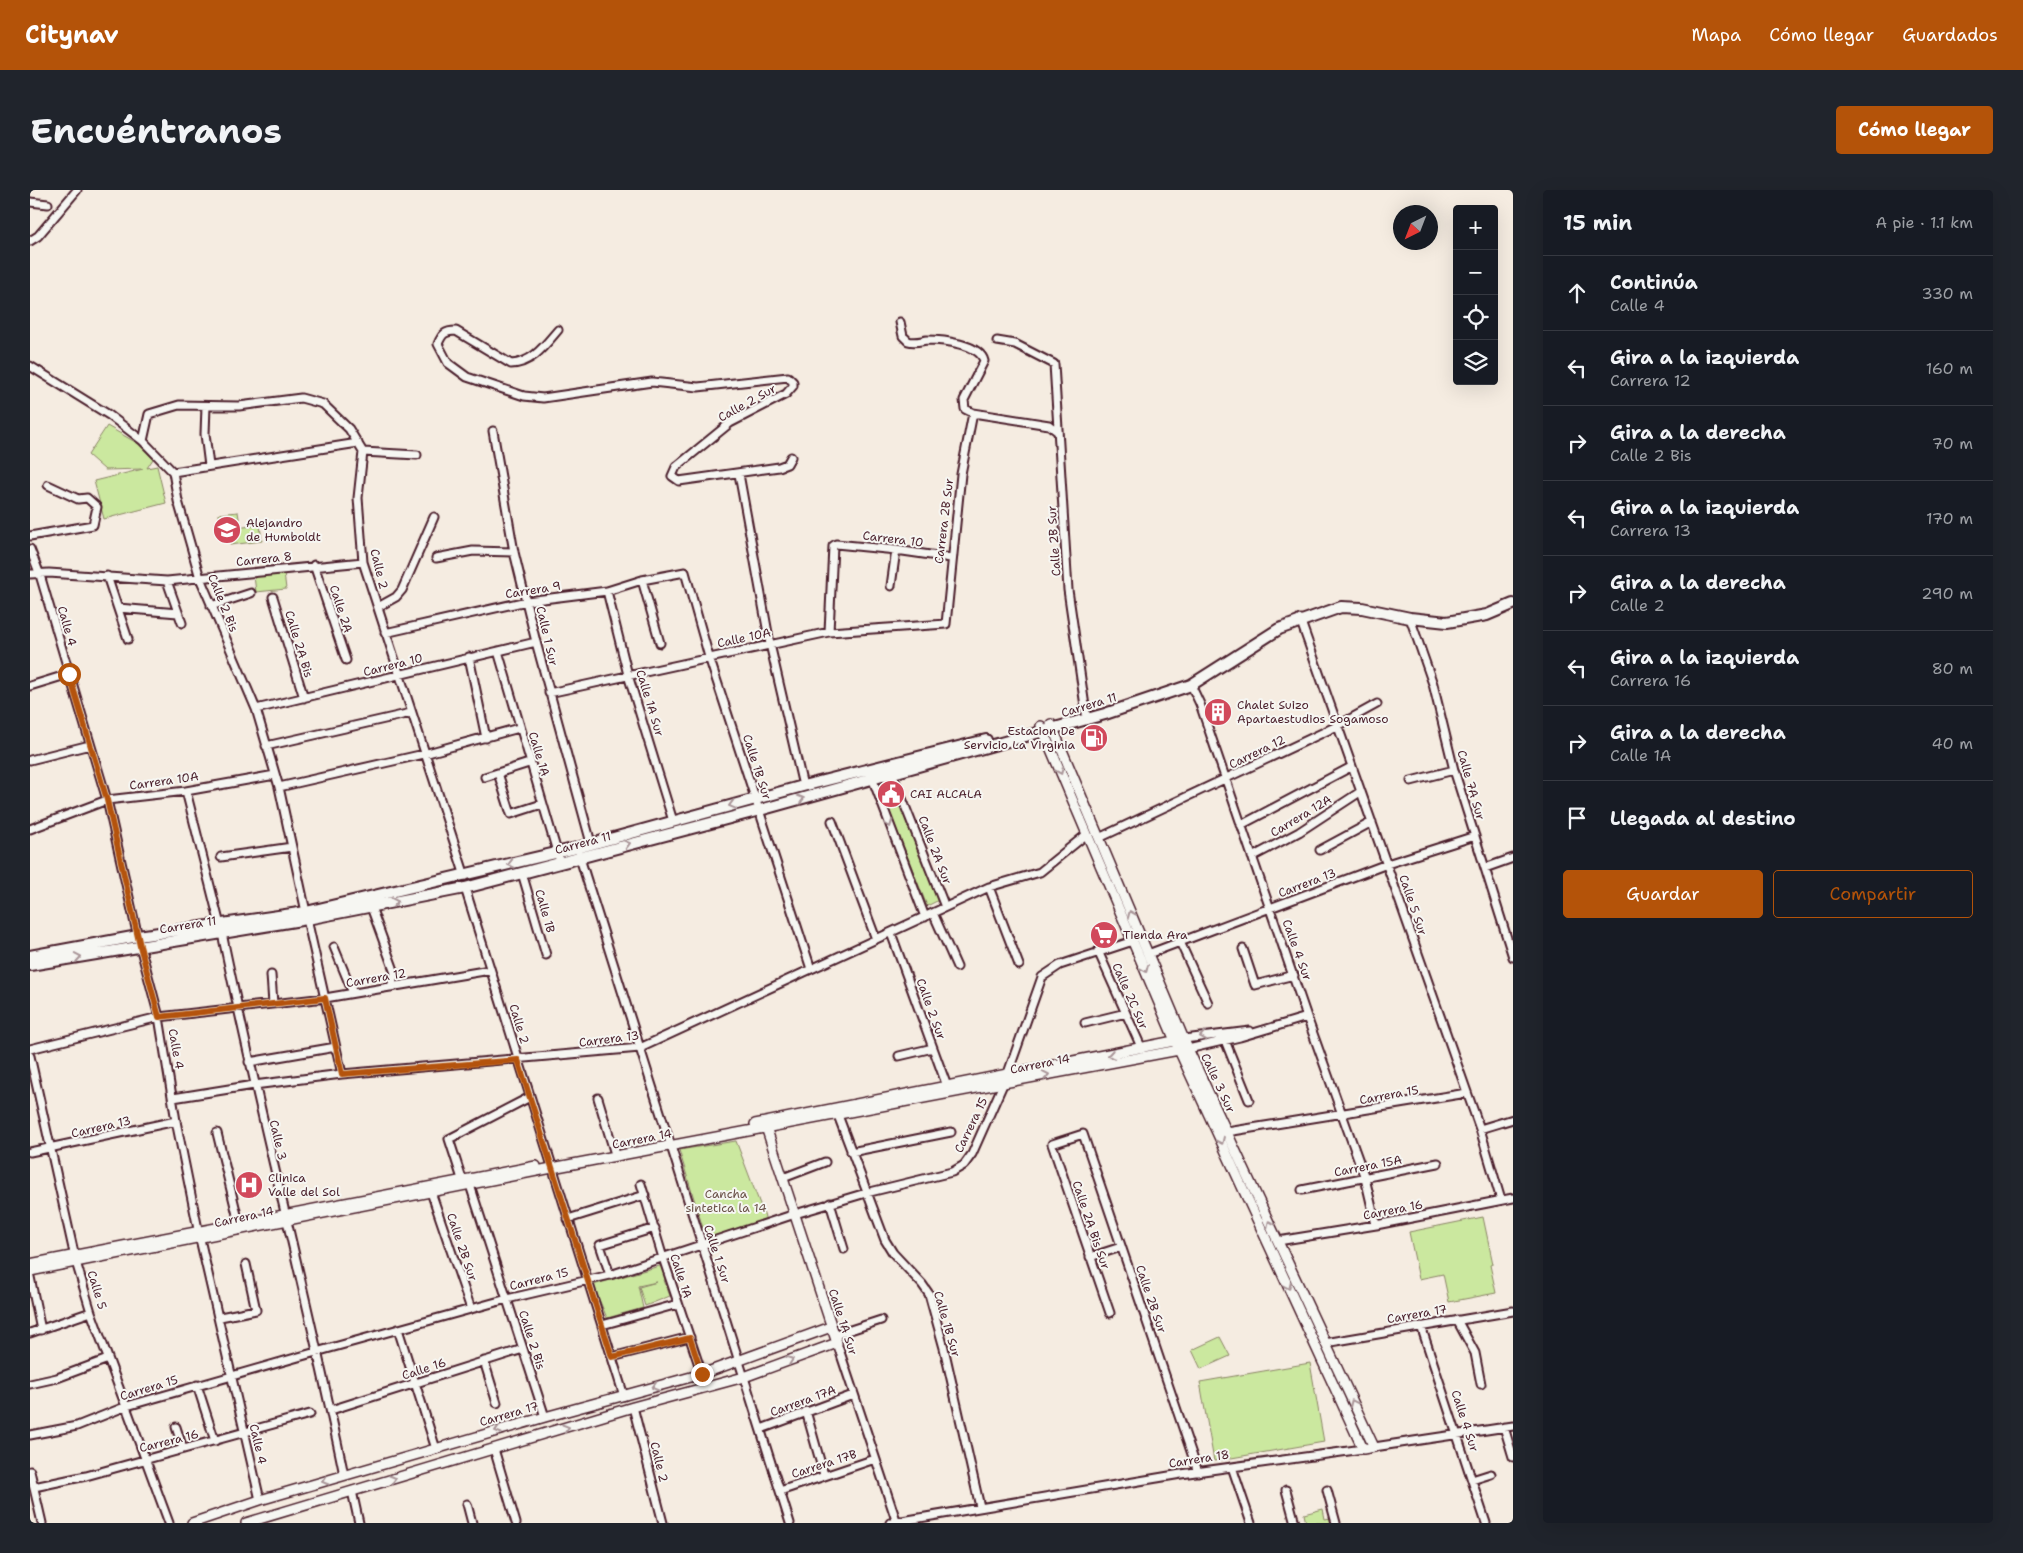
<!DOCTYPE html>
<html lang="es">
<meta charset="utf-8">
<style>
body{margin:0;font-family:"Shantell Sans",sans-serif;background:#20242c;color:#f1f3f6}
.controls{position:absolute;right:15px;top:15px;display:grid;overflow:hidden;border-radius:5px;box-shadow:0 5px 20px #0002}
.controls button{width:45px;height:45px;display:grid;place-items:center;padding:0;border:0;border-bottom:1px solid #363941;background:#171b24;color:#f1f3f6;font:25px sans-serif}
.compass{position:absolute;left:1363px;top:15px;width:45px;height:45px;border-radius:50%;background:#171b24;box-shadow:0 5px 20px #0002;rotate:222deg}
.stop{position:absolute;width:15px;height:15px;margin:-11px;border:4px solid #b45309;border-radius:50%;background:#fff}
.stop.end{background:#b45309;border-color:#fff;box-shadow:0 1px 5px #0008}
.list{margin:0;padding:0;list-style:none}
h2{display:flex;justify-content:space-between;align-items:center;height:65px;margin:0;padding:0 20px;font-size:21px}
h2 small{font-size:16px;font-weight:400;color:#9ea1a6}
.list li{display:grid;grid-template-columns:32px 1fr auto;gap:15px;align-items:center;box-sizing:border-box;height:75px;padding:0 20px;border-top:1px solid #363941}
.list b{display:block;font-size:19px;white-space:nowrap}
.list p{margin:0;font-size:16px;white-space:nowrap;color:#9ea1a6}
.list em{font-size:16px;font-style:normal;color:#9ea1a6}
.actions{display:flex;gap:10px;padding:15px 20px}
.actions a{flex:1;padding:11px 0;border:1px solid #b45309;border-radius:5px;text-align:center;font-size:18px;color:#b45309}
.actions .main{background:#b45309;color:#fff}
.icon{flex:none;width:28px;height:28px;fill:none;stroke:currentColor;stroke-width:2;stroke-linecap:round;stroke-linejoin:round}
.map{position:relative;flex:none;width:1483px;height:1333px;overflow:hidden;border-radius:5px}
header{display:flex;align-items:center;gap:30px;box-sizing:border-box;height:70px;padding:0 25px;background:#b45309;color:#fff}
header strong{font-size:24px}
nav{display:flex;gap:28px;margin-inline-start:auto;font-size:18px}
.intro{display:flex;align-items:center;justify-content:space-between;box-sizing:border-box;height:120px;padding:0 30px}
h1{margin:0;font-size:35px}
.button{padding:12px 22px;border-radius:5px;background:#b45309;color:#fff;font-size:18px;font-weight:700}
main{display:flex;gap:30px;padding:0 30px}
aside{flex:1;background:#171b24;border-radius:5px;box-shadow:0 5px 20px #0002}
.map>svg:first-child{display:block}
.green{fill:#cbe89f;stroke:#8a8465}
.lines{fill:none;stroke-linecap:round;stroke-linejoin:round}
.minor-casing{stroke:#4a1f2b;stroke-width:11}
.tertiary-casing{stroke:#4a1f2b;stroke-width:12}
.secondary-casing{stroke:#4a1f2b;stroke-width:14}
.minor{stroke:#f6f6f2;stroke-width:7}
.tertiary{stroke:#f6f6f2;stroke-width:9}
.secondary{stroke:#f6f6f2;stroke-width:10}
.oneway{stroke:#a99598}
.route{stroke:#b45309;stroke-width:6}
.labels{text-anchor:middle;stroke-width:4;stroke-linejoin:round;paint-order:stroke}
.street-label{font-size:12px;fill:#4a1f2b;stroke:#f6f6f2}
.poi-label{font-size:12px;fill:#4a1f2b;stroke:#f6f6f2;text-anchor:start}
.park-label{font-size:12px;fill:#6a5148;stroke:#f6f6f2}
</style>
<header>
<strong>Citynav</strong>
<nav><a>Mapa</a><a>Cómo llegar</a><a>Guardados</a></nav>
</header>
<div class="intro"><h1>Encuéntranos</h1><a class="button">Cómo llegar</a></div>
<main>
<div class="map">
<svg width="1483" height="1333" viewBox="0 0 1483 1333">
<rect width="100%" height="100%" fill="#f5ece1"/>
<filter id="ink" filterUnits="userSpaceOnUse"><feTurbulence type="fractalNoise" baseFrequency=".02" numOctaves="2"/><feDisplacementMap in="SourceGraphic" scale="10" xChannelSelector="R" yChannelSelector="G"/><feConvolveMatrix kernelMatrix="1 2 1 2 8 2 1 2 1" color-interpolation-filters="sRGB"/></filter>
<g filter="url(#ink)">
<path class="green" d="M77,236L107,253L123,269L117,278L127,276L136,313L74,329L64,291L113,279L75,280L58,265Z
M208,322L210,334L190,336L189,324Z
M230,335L232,351L200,355L198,339Z
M254,383L256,399L226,402L224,386Z
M861,593L909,710L897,716L850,597Z
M706,951L736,1030L677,1051L649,960Z
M1453,1027L1463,1074L1460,1075L1466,1103L1419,1112L1413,1084L1389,1089L1379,1042Z
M633,1075L637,1089L634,1090L640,1106L615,1116L609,1097L627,1092L608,1096L613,1118L577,1128L563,1095Z
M1190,1147L1200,1166L1171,1179L1162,1160Z
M1280,1173L1294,1252L1184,1271L1170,1192Z
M1293,1319L1295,1329L1301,1328L1303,1333H1276L1274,1324Z"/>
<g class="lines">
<defs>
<path id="minor" d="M0,12L18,14
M0,51L8,46L47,0
M870,132L873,146L878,151C885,153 890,151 897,150C913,150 950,154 954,171L934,210L935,219L943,223L1019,235L1028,242
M528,140C515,155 503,173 481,174L426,141C415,141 412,144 408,154L418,173L437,187L494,206L513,208L622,192L668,197L758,187L763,192V196L756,204L700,233L646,277L642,286L649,291L749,277L757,274L761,267
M967,151L985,154L1024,174L1038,400L1057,530
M0,176L79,225L113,251L143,282L148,311L170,388L226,519L249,597L276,722
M176,216L175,244L179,276
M463,241L484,362L506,452L561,653
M113,251L119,224L149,215L209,216L271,208L293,214L319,239L333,262L328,308L333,372L435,686
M333,262L387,265
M143,282L328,253
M709,284L740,454L773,596
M0,346L63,335L67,317L57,308L48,309L18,295
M0,359L10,385L77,610L110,756L129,827L146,931L170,1049L230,1310
M406,368L443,361L484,362
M284,375L316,470
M0,384L19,383L137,391L333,372
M77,386L98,449
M612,390L630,453
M137,391L152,433
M861,396L866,360
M577,401L598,485L643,631
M243,407L274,508
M181,416L221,403
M348,417L366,407L372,400L404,327
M88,418L148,423
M1380,428L1403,494L1424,580L1483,767
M1270,429L1450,939L1471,1010
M799,442L803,356L806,354L866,360L921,368
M355,443L497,411L577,401L612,390L655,382L679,467L781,779
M468,461L530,672
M439,467L456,548
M1161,495L1170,514L1277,827L1335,988L1346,1035
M0,496L39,484
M519,503L799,442L916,434L931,284L943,223
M226,519L506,452
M236,556L381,523
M0,570L60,555
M468,583L481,624L512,614
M862,583L915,717
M841,585L895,727
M455,587L499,573
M1381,591L1424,580
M249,597L394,564L489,538
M156,601L190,735
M802,631L846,749
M1211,635L1321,577
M0,639L77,610L156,601L245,585
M1069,648L1307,536L1347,514
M1290,660L1342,632
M549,665L760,1333
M191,667L262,657
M1222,667L1269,642L1330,602
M1455,678L1483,668
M492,683L516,765
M959,697L989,775
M435,698L594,1206
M341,717L365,783L361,797
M903,723L927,777
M277,729L312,884
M192,743C229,924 277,1104 314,1285
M861,743L918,899
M1150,752L1178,813
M304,757L323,803
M1213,759L1225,795L1264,785
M1068,761L1112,859
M1118,764L1357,674L1445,646
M241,785L243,814
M1055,833L1096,823
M1194,848L1219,910
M1154,849L1220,841
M0,859L129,827L295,808L460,780
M1158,859L1210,847L1277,827
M0,866L46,1072L61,1122L139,1333
M869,866L903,858
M219,872L306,857
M143,908L224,895L312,884L610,858L959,697L1010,682L1057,644
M568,908L584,961
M806,920L855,1050L863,1063L892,1094L899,1104L914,1158L950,1317
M1450,939L1483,929
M1197,942L1437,903
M187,943L209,1033
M0,962L146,931
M821,962L921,942
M753,988L795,972
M432,989L419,949L500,907
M611,994L633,1068L672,1184
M440,995L515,1227
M1272,1000L1408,973
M401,1002L441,1119
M800,1013L814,1059
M538,1029L615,1005
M1248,1051L1346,1035L1483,1008
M1060,1067L1091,1057
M580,1085L570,1055L625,1038
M0,1087L11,1140
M1080,1123L1022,954L1053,944L1168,1282
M190,1127L226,1120L216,1074
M1427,1130L1445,1163L1451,1194
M572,1135L648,1114
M1391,1136L1456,1333
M368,1139L406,1259
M0,1143L61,1122
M805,1145L851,1130
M807,1153L867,1333
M1295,1153L1483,1121
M582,1167L660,1147
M454,1171L467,1213
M0,1194L27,1188L78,1169
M167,1195L185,1251
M603,1217L633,1333
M301,1220L493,1159
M776,1221L794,1285
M146,1237L153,1259
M1474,1237L1483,1267
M731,1239L823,1205
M0,1245L47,1236L97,1216L286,1162L477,1109L580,1085L765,1024L836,1003L922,982L934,975L942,964L978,883L1012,787L1030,775L1103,751
M1344,1257L1483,1236
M464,1259L486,1333
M1202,1277L1221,1333
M0,1281L12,1333
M1442,1290L1461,1284
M4,1297L56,1286L280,1224
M1256,1300L1265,1333
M1297,1300L1306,1333
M322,1301L329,1333
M750,1301L845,1269
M437,1314L442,1333
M860,1333L1151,1284L1333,1259"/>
<path id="tertiary" d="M1011,536L1149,860L1333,1259L1344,1257L1158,859L1021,534
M725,934L1149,850
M0,1074L506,976
M0,1081L522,978L1154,859
M162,1333L230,1310L515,1227L672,1184L801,1137
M216,1333L603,1217L714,1187L807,1153L736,937"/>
<path id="secondary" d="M0,766L108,746L276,722L547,658L773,596L956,550
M0,775L277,729L435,698L730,620L1075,524L1161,495L1249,439L1311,417L1332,418L1380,428L1417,432L1457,425L1483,414"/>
</defs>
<use href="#minor" class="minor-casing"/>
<use href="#tertiary" class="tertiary-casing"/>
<use href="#secondary" class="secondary-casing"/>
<use href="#minor" class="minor"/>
<use href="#tertiary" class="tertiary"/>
<use href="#secondary" class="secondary"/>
</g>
<defs><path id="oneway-chevron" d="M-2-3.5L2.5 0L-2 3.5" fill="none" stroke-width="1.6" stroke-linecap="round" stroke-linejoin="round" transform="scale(1.25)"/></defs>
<g class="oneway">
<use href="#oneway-chevron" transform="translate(1030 581) rotate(67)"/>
<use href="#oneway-chevron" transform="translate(771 609) rotate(-16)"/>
<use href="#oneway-chevron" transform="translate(702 615) rotate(165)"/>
<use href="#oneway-chevron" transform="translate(859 634) rotate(69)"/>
<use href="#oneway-chevron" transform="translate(597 654) rotate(-15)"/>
<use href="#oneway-chevron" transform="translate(481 674) rotate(166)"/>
<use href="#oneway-chevron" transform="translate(365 712) rotate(-11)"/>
<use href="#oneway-chevron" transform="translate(1101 724) rotate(-113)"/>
<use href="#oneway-chevron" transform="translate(48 767) rotate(-10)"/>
<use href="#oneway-chevron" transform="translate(1115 779) rotate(67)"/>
<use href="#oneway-chevron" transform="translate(1173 846) rotate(171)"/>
<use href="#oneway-chevron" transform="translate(1081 865) rotate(170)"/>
<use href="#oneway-chevron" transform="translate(1016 885) rotate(-11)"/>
<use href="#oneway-chevron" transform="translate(1191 951) rotate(65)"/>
<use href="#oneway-chevron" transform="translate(1240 1034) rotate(-115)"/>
<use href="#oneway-chevron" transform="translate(1258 1096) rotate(65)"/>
<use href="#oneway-chevron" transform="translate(760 1170) rotate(-20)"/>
<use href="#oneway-chevron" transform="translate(625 1197) rotate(164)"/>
<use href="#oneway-chevron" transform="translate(1323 1213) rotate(-115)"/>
<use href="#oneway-chevron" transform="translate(536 1238) rotate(-17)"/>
<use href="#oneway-chevron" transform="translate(468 1240) rotate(164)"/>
<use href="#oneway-chevron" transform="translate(363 1289) rotate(-17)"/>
<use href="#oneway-chevron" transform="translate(295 1291) rotate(164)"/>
</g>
</g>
<g class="lines" filter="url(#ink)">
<path class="route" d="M39,484L77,610L110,756L129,827L295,808L312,884L488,870L582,1167L660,1148L672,1184"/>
</g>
<defs>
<symbol id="school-disc" viewBox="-11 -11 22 22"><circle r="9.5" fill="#d1495b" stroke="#f6f6f2"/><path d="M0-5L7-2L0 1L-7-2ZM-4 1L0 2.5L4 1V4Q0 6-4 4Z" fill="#fff"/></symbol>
<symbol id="building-disc" viewBox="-11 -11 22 22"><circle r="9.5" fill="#d1495b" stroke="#f6f6f2"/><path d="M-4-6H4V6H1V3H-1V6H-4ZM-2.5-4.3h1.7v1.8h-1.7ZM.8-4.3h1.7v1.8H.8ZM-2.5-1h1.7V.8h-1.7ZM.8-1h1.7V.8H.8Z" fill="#fff"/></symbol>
<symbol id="fuel-disc" viewBox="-11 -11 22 22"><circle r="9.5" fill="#d1495b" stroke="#f6f6f2"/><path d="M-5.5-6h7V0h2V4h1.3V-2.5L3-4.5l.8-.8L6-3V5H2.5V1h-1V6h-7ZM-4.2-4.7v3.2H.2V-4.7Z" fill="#fff"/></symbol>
<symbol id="civic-disc" viewBox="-11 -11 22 22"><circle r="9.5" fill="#d1495b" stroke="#f6f6f2"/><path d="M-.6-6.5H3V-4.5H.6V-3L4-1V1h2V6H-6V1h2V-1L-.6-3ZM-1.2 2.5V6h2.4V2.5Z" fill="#fff"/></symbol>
<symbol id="supermarket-disc" viewBox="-11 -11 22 22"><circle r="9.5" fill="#d1495b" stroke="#f6f6f2"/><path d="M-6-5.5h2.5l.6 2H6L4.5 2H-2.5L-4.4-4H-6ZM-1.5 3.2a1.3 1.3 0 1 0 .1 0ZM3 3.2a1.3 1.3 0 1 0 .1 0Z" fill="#fff"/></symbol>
<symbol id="hospital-disc" viewBox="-11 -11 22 22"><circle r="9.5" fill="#d1495b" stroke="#f6f6f2"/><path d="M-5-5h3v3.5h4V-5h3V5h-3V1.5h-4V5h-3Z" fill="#fff"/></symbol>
</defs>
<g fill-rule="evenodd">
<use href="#school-disc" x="181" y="324" width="32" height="32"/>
<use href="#building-disc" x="1172" y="506" width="32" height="32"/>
<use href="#fuel-disc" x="1048" y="532" width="32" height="32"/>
<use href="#civic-disc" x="845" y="588" width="32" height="32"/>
<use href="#supermarket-disc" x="1058" y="729" width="32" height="32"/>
<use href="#hospital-disc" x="203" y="979" width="32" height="32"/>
</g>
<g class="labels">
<g class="street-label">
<text transform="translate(717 213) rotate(-29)" y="4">Calle 2 Sur</text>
<text transform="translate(914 331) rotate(-83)" y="4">Carrera 2B Sur</text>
<text transform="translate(863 349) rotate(7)" y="4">Carrera 10</text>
<text transform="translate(1024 351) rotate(-94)" y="4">Calle 2B Sur</text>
<text transform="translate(234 369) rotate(-6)" y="4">Carrera 8</text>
<text transform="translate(349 379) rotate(76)" y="4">Calle 2</text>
<text transform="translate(503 400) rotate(-9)" y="4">Carrera 9</text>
<text transform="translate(193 413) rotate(68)" y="4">Calle 2 Bis</text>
<text transform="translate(311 419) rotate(72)" y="4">Calle 2A</text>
<text transform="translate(37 436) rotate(74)" y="4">Calle 4</text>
<text transform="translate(517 446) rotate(77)" y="4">Calle 1 Sur</text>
<text transform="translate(714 448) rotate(-12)" y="4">Calle 10A</text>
<text transform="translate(269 454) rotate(73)" y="4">Calle 2A Bis</text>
<text transform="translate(363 475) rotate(-14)" y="4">Carrera 10</text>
<text transform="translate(620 513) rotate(73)" y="4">Calle 1A Sur</text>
<text transform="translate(1059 515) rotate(-17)" y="4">Carrera 11</text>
<text transform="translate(1227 562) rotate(-26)" y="4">Carrera 12</text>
<text transform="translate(509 564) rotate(73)" y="4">Calle 1A</text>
<text transform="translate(727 577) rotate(72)" y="4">Calle 1B Sur</text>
<text transform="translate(134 591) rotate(-8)" y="4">Carrera 10A</text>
<text transform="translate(1441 595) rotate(74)" y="4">Calle 7A Sur</text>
<text transform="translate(1271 626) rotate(-31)" y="4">Carrera 12A</text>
<text transform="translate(553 653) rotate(-15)" y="4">Carrera 11</text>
<text transform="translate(905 660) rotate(69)" y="4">Calle 2A Sur</text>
<text transform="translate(1277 693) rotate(-21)" y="4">Carrera 13</text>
<text transform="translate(1383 715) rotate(71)" y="4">Calle 5 Sur</text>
<text transform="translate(515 721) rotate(74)" y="4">Calle 1B</text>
<text transform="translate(158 735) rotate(-9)" y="4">Carrera 11</text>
<text transform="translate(1267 760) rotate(70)" y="4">Calle 4 Sur</text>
<text transform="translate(346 788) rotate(-10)" y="4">Carrera 12</text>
<text transform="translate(1100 806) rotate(66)" y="4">Calle 2C Sur</text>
<text transform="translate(901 819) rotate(70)" y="4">Calle 2 Sur</text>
<text transform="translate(489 834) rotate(73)" y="4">Calle 2</text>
<text transform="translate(579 849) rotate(-7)" y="4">Carrera 13</text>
<text transform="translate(146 859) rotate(80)" y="4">Calle 4</text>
<text transform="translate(1010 874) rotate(-11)" y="4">Carrera 14</text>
<text transform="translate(1188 893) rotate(65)" y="4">Calle 3 Sur</text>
<text transform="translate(1359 905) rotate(-10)" y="4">Carrera 15</text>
<text transform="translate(941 935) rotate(-64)" y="4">Carrera 15</text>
<text transform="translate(71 937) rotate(-13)" y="4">Carrera 13</text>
<text transform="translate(612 949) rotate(-11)" y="4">Carrera 14</text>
<text transform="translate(248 950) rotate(77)" y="4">Calle 3</text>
<text transform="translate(1338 976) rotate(-11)" y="4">Carrera 15A</text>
<text transform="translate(1363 1020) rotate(-11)" y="4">Carrera 16</text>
<text transform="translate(214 1027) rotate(-12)" y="4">Carrera 14</text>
<text transform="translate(1061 1035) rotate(71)" y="4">Calle 2A Bis Sur</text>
<text transform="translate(432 1057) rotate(71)" y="4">Calle 2B Sur</text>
<text transform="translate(687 1064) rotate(72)" y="4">Calle 1 Sur</text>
<text transform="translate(651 1086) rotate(72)" y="4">Calle 1A</text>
<text transform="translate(509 1089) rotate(-14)" y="4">Carrera 15</text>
<text transform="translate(67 1100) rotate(73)" y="4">Calle 5</text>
<text transform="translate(1121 1109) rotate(71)" y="4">Calle 2B Sur</text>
<text transform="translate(1387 1124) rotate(-10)" y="4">Carrera 17</text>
<text transform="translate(813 1132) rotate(72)" y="4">Calle 1A Sur</text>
<text transform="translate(917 1134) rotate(74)" y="4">Calle 1B Sur</text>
<text transform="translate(502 1150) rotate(72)" y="4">Calle 2 Bis</text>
<text transform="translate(394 1179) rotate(-18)" y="4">Calle 16</text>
<text transform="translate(119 1198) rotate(-17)" y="4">Carrera 15</text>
<text transform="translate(773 1211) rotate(-20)" y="4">Carrera 17A</text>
<text transform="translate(479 1224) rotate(-16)" y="4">Carrera 17</text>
<text transform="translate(1435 1231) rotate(72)" y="4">Calle 4 Sur</text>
<text transform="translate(139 1251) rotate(-14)" y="4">Carrera 16</text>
<text transform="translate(228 1254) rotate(77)" y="4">Calle 4</text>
<text transform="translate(1169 1269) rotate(-9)" y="4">Carrera 18</text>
<text transform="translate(629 1272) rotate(76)" y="4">Calle 2</text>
<text transform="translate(794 1274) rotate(-18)" y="4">Carrera 17B</text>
</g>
<g class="poi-label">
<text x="216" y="337">Alejandro<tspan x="216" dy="14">de Humboldt</tspan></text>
<text x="1207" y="519">Chalet Suizo<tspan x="1207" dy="14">Apartaestudios Sogamoso</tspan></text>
<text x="1045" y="545" text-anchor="end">Estacion De<tspan x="1045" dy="14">Servicio La Virginia</tspan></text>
<text x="880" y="608">CAI ALCALA</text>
<text x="1093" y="749">Tienda Ara</text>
<text x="238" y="992">Clinica<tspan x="238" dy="14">Valle del Sol</tspan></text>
</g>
<g class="park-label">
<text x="696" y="1008">Cancha<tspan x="696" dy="14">sintetica la 14</tspan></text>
</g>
</g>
</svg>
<div class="controls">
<button>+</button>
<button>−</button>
<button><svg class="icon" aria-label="locate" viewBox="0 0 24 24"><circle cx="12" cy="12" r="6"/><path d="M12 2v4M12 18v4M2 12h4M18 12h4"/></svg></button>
<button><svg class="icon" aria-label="layers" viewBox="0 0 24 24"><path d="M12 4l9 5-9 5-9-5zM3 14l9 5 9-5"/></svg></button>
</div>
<svg class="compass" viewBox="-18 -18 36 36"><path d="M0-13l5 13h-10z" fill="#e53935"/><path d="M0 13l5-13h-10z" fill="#9ea1a6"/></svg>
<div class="stop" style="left:39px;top:484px"></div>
<div class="stop end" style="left:672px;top:1184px"></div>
</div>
<aside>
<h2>15 min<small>A pie · 1.1 km</small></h2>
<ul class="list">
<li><svg class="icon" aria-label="ahead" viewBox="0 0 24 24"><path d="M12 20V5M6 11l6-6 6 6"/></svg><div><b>Continúa</b><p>Calle 4</p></div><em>330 m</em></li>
<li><svg class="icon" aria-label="left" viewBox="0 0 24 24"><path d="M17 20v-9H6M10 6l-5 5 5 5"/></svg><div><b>Gira a la izquierda</b><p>Carrera 12</p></div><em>160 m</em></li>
<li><svg class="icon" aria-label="right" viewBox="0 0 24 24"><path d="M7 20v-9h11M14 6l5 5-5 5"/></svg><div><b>Gira a la derecha</b><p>Calle 2 Bis</p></div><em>70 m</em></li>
<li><svg class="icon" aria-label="left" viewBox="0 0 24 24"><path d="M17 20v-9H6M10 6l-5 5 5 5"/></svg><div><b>Gira a la izquierda</b><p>Carrera 13</p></div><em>170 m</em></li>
<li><svg class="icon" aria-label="right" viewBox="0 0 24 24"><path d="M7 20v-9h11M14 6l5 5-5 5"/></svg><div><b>Gira a la derecha</b><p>Calle 2</p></div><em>290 m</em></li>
<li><svg class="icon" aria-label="left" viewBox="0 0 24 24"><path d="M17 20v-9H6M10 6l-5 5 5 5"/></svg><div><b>Gira a la izquierda</b><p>Carrera 16</p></div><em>80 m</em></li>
<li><svg class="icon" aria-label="right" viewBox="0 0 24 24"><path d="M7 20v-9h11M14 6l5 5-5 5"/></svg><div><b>Gira a la derecha</b><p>Calle 1A</p></div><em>40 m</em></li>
<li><svg class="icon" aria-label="arrive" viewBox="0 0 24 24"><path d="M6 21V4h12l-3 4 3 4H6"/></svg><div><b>Llegada al destino</b></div></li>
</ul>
<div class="actions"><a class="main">Guardar</a><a>Compartir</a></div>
</aside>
</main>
